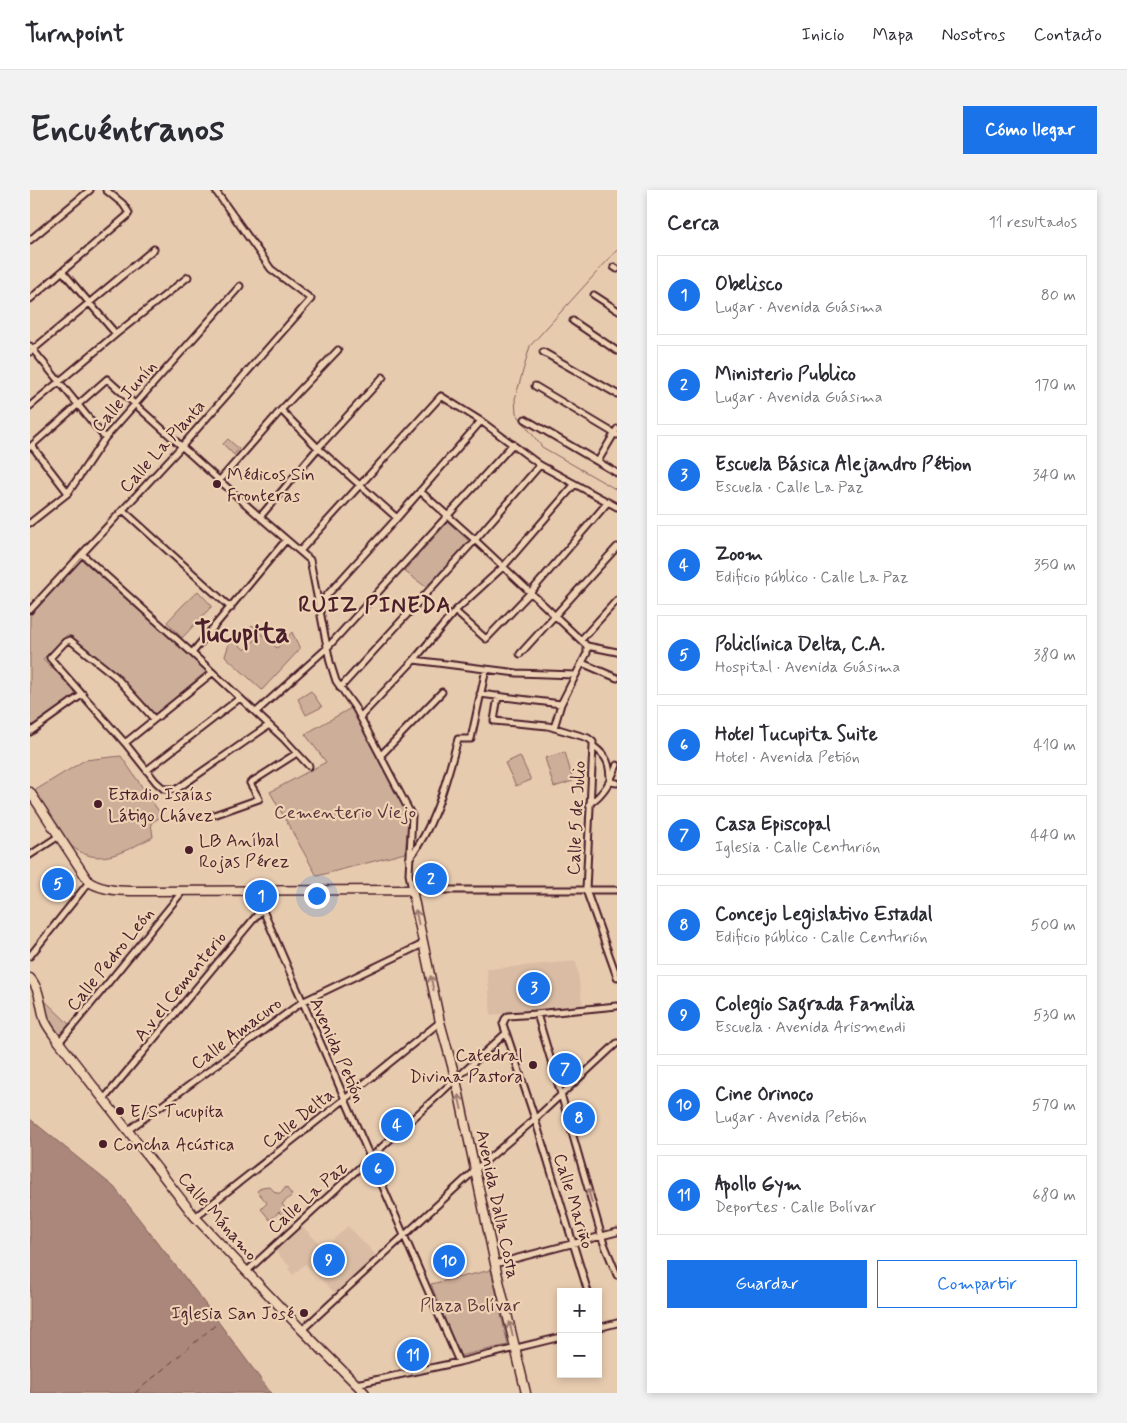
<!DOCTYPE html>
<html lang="es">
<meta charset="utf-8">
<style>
body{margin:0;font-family:Mynerve,sans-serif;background:#f2f2f3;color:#2b2b33}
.controls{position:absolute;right:15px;bottom:15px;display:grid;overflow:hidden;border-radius:0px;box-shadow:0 2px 8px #0003}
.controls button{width:45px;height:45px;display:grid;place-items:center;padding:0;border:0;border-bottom:1px solid #e1e1e2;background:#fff;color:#2b2b33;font:25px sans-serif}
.you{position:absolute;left:286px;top:705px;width:18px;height:18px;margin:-12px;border:4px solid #fff;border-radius:50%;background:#1a73e8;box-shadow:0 0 0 8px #1a73e833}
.badge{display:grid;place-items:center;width:32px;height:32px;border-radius:50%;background:#1a73e8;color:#fff;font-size:16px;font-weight:700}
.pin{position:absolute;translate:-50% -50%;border:2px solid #fff;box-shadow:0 1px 5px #0006}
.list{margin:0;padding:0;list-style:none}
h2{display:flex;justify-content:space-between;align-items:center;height:65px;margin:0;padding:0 20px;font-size:21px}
h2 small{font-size:16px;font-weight:400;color:#7c7c81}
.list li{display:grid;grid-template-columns:32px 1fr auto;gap:15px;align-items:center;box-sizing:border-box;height:80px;margin:0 10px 10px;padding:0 10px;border:1px solid #e1e1e2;border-radius:0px}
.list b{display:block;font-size:19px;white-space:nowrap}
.list p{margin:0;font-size:16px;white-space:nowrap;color:#7c7c81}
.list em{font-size:16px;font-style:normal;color:#7c7c81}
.actions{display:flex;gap:10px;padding:15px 20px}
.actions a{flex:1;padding:11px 0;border:1px solid #1a73e8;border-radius:0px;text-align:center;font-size:18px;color:#1a73e8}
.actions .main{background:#1a73e8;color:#fff}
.map{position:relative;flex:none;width:587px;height:1203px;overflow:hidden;border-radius:0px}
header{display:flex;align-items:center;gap:30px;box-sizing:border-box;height:70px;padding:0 25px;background:#fff;border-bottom:1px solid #e1e1e2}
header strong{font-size:24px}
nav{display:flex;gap:28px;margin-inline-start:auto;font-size:18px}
.intro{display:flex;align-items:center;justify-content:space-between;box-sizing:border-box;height:120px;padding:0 30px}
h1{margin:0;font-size:35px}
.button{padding:12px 22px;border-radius:0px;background:#1a73e8;color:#fff;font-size:18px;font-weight:700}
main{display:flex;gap:30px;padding:0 30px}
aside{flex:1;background:#fff;border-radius:0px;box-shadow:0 2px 8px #0003}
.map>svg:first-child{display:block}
.built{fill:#dabca4}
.green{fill:#cdae99;stroke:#8c6662}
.water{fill:#aa877a;stroke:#845d5a}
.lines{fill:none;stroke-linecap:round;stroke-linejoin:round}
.stream{stroke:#845d5a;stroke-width:1}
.ferry{stroke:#62393f;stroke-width:1;stroke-dasharray:6 5;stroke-linecap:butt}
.street-casing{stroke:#4a1f2b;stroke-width:9}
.secondary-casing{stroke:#4a1f2b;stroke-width:11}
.street{stroke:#eed2b4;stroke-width:5}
.secondary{stroke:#eed2b4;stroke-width:8}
.oneway{stroke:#9c7870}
.poi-dot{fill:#4a1f2b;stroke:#eed2b4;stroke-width:2}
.labels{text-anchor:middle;stroke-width:4.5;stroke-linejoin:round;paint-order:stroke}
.street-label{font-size:18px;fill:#4a1f2b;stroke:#eed2b4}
.poi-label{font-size:18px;fill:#4a1f2b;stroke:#eed2b4;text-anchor:start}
.park-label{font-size:18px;fill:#5e343c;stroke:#eed2b4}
.district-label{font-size:22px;font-weight:bold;letter-spacing:1px;fill:#4a1f2b;stroke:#eed2b4}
.town-label{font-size:28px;font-weight:bold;fill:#4a1f2b;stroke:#eed2b4}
</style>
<header>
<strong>Turnpoint</strong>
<nav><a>Inicio</a><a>Mapa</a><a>Nosotros</a><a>Contacto</a></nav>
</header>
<div class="intro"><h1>Encuéntranos</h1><a class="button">Cómo llegar</a></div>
<main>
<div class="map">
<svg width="587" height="1203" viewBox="0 0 587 1203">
<rect width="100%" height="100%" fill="#e7cbaf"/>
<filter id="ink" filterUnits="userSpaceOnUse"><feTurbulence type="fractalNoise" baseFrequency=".02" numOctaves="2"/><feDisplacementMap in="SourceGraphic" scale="10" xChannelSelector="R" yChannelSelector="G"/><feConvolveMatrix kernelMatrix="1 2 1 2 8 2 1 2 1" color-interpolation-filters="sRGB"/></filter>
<g filter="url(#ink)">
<path class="built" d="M546,771L553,817L461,825L457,779Z
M271,1035L294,1058L318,1036L348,1067L306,1104L275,1074L263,1085L258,1079L260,1077L244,1060Z"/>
<path class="green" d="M198,249L209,259L204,265L193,254Z
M418,332L440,352L396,397L374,381Z
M52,370L177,481L124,525L87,485L37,445L13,469L48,504L0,537V426Z
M168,401L182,416L152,448L137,432L153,415Z
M222,435L247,458L262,442L270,459L232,500L195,466L201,448L215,460L225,450L216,442Z
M281,501L292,517L276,525L268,509Z
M321,518L379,626L375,663L287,686L240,602L296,572L275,544Z
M535,562L543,591L524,597L515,568Z
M91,566L132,626L121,633L123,647C94,661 68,680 39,654L4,601L55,570Z
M490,566L501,590L486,596L475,573Z
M10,806L41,836L29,852L15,832Z
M239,996L246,1003H251L256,997L262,1005L252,1014L258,1022L253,1026L249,1022L240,1030L231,1019L237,1013L227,1001L232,997Z
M461,1080L478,1155L429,1166L401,1094Z"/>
<path class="water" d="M0,929L84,997L164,1099L241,1203H0Z"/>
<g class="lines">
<path class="stream" d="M587,60L500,156L485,209L486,223L512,257L587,300"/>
<path class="ferry" d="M105,1203L189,1132"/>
<defs>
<path id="street" d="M0,50L60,0
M584,77L587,79
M33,82L86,144
M564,105L587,120
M0,109L97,26L99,23L93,14L76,0
M543,131L587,161
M0,156L75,248
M0,162L124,59
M513,162L587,204
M505,196L587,245
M0,216L86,144L158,87
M251,220L288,258L367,328
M495,229L587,283
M2,256L38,303
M0,257L77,189L230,327L280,370L300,472L306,491L326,519L382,626L379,684L382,700H587
M568,271L587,239
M190,290L251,220L308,160
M390,301L445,350L557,456L587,462
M93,320L201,418
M230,327L288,258L353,187
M0,333L38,303L75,248L210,96
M270,361L411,206L451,231L510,275L587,317
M52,364L162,463L254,549L279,576
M289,414L367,328L451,231
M0,420L152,256L281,109L241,79L185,0
M425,421L456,449L500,403L578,312
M551,450L587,410
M162,463L256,350
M490,464L587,357
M384,470L487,483L545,485
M552,473L587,488
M310,498L445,350L510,275
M450,504L531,514
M468,506L464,531L518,536L558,548L563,552V556C578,567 580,574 580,592L587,593
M226,522L297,458L483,254
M330,527L384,470L425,421L473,377L545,294
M124,529L85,486L40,450L35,452L20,468L95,553L126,592L134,599H147L239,535
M524,538L531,514L557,463V456
M0,542L53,504
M95,553L182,483
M563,556L556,700L587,787
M351,565L412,502
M117,580L210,508
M559,614C574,604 580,592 587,575
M181,626L229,609L220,593L267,563
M0,665L29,646
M379,669C406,634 416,591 428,549H441L456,479
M217,701L232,718L429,1172
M0,766L59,692
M505,824L587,816
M476,842L505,929L558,1102
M29,852L43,836L152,702
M74,909L247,701
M97,941L272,812L393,754
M165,1027L315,909L410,832
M465,1074L587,1042
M216,1082L476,843L473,834L475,829L478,826L507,824L531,904L573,1051L587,1085
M568,1138L587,1133
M272,1140L444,981L505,929L587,853
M326,1194L429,1172L531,1147"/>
<path id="secondary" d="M0,602L59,692C75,702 97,701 116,701L382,700L410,832L426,890L465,1074L496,1203
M0,788C11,800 10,817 15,831C18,838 24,845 29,852L165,1027L272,1140L335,1203"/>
</defs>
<use href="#street" class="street-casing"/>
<use href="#secondary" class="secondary-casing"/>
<use href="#street" class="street"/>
<use href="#secondary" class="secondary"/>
</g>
<defs><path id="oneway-shaft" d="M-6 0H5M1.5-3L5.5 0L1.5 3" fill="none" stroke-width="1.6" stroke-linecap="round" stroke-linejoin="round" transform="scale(1.25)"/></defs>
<g class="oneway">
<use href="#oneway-shaft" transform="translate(387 727) rotate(-102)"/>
<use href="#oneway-shaft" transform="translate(402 793) rotate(-102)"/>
<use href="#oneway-shaft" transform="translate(430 912) rotate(-102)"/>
<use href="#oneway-shaft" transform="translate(560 1006) rotate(-106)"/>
<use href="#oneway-shaft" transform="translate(481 1139) rotate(-104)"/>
</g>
</g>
<g class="poi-dot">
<circle cx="187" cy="294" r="5"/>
<circle cx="68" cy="614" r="5"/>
<circle cx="159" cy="660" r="5"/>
<circle cx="503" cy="875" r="5"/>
<circle cx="90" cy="921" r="5"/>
<circle cx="73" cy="954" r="5"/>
<circle cx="274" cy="1123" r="5"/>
</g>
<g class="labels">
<g class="street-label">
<text transform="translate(94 206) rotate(-49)" y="6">Calle Junín</text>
<text transform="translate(132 256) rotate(-48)" y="6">Calle La Planta</text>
<text transform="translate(546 628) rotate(-87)" y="6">Calle 5 de Julio</text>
<text transform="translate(80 769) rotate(-51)" y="6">Calle Pedro León</text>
<text transform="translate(150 796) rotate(-51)" y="6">A.v el Cementerio</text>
<text transform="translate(206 843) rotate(-37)" y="6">Calle Amacuro</text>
<text transform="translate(308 860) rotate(66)" y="6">Avenida Petión</text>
<text transform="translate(268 928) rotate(-38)" y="6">Calle Delta</text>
<text transform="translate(277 1007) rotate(-42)" y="6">Calle La Paz</text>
<text transform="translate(544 1011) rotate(73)" y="6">Calle Mariño</text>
<text transform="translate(468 1014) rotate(78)" y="6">Avenida Dalla Costa</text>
<text transform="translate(188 1026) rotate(49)" y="6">Calle Mánamo</text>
</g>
<g class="poi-label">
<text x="197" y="290">Médicos Sin<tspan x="197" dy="21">Fronteras</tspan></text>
<text x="78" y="610">Estadio Isaías<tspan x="78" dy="21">Látigo Chávez</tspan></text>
<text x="169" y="656">LB Aníbal<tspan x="169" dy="21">Rojas Pérez</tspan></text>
<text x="493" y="871" text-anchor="end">Catedral<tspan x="493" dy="21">Divina Pastora</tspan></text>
<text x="100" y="927">E/S Tucupita</text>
<text x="83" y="960">Concha Acústica</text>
<text x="264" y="1129" text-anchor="end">Iglesia San José</text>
</g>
<g class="park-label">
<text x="315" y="628">Cementerio Viejo</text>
<text x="440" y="1121">Plaza Bolívar</text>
</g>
<g class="district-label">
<text x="345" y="422">RUIZ PINEDA</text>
</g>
<g class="town-label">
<text x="212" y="452">Tucupita</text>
</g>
</g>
</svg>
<div class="controls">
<button>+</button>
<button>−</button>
</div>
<div class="you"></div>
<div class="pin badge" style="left:231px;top:706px">1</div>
<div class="pin badge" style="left:401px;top:689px">2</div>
<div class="pin badge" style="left:504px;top:798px">3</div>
<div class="pin badge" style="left:367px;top:935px">4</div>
<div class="pin badge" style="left:28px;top:694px">5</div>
<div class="pin badge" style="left:348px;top:979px">6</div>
<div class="pin badge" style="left:535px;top:879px">7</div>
<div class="pin badge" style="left:549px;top:928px">8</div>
<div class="pin badge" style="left:299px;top:1070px">9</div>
<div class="pin badge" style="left:419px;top:1071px">10</div>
<div class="pin badge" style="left:383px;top:1165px">11</div>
</div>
<aside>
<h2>Cerca<small>11 resultados</small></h2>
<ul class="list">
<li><span class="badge">1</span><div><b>Obelisco</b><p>Lugar · Avenida Guásima</p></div><em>80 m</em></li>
<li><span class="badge">2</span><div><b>Ministerio Publico</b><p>Lugar · Avenida Guásima</p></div><em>170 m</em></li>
<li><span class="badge">3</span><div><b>Escuela Básica Alejandro Pétion</b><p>Escuela · Calle La Paz</p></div><em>340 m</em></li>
<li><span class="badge">4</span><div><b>Zoom</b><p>Edificio público · Calle La Paz</p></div><em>350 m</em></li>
<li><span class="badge">5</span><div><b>Policlínica Delta, C.A.</b><p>Hospital · Avenida Guásima</p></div><em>380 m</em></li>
<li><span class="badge">6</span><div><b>Hotel Tucupita Suite</b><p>Hotel · Avenida Petión</p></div><em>410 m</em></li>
<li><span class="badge">7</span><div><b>Casa Episcopal</b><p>Iglesia · Calle Centurión</p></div><em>440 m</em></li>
<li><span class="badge">8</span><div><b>Concejo Legislativo Estadal</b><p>Edificio público · Calle Centurión</p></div><em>500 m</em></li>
<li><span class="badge">9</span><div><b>Colegio Sagrada Familia</b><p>Escuela · Avenida Arismendi</p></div><em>530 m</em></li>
<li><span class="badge">10</span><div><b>Cine Orinoco</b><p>Lugar · Avenida Petión</p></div><em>570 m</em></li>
<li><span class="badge">11</span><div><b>Apollo Gym</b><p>Deportes · Calle Bolívar</p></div><em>680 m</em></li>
</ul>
<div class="actions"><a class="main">Guardar</a><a>Compartir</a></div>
</aside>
</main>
